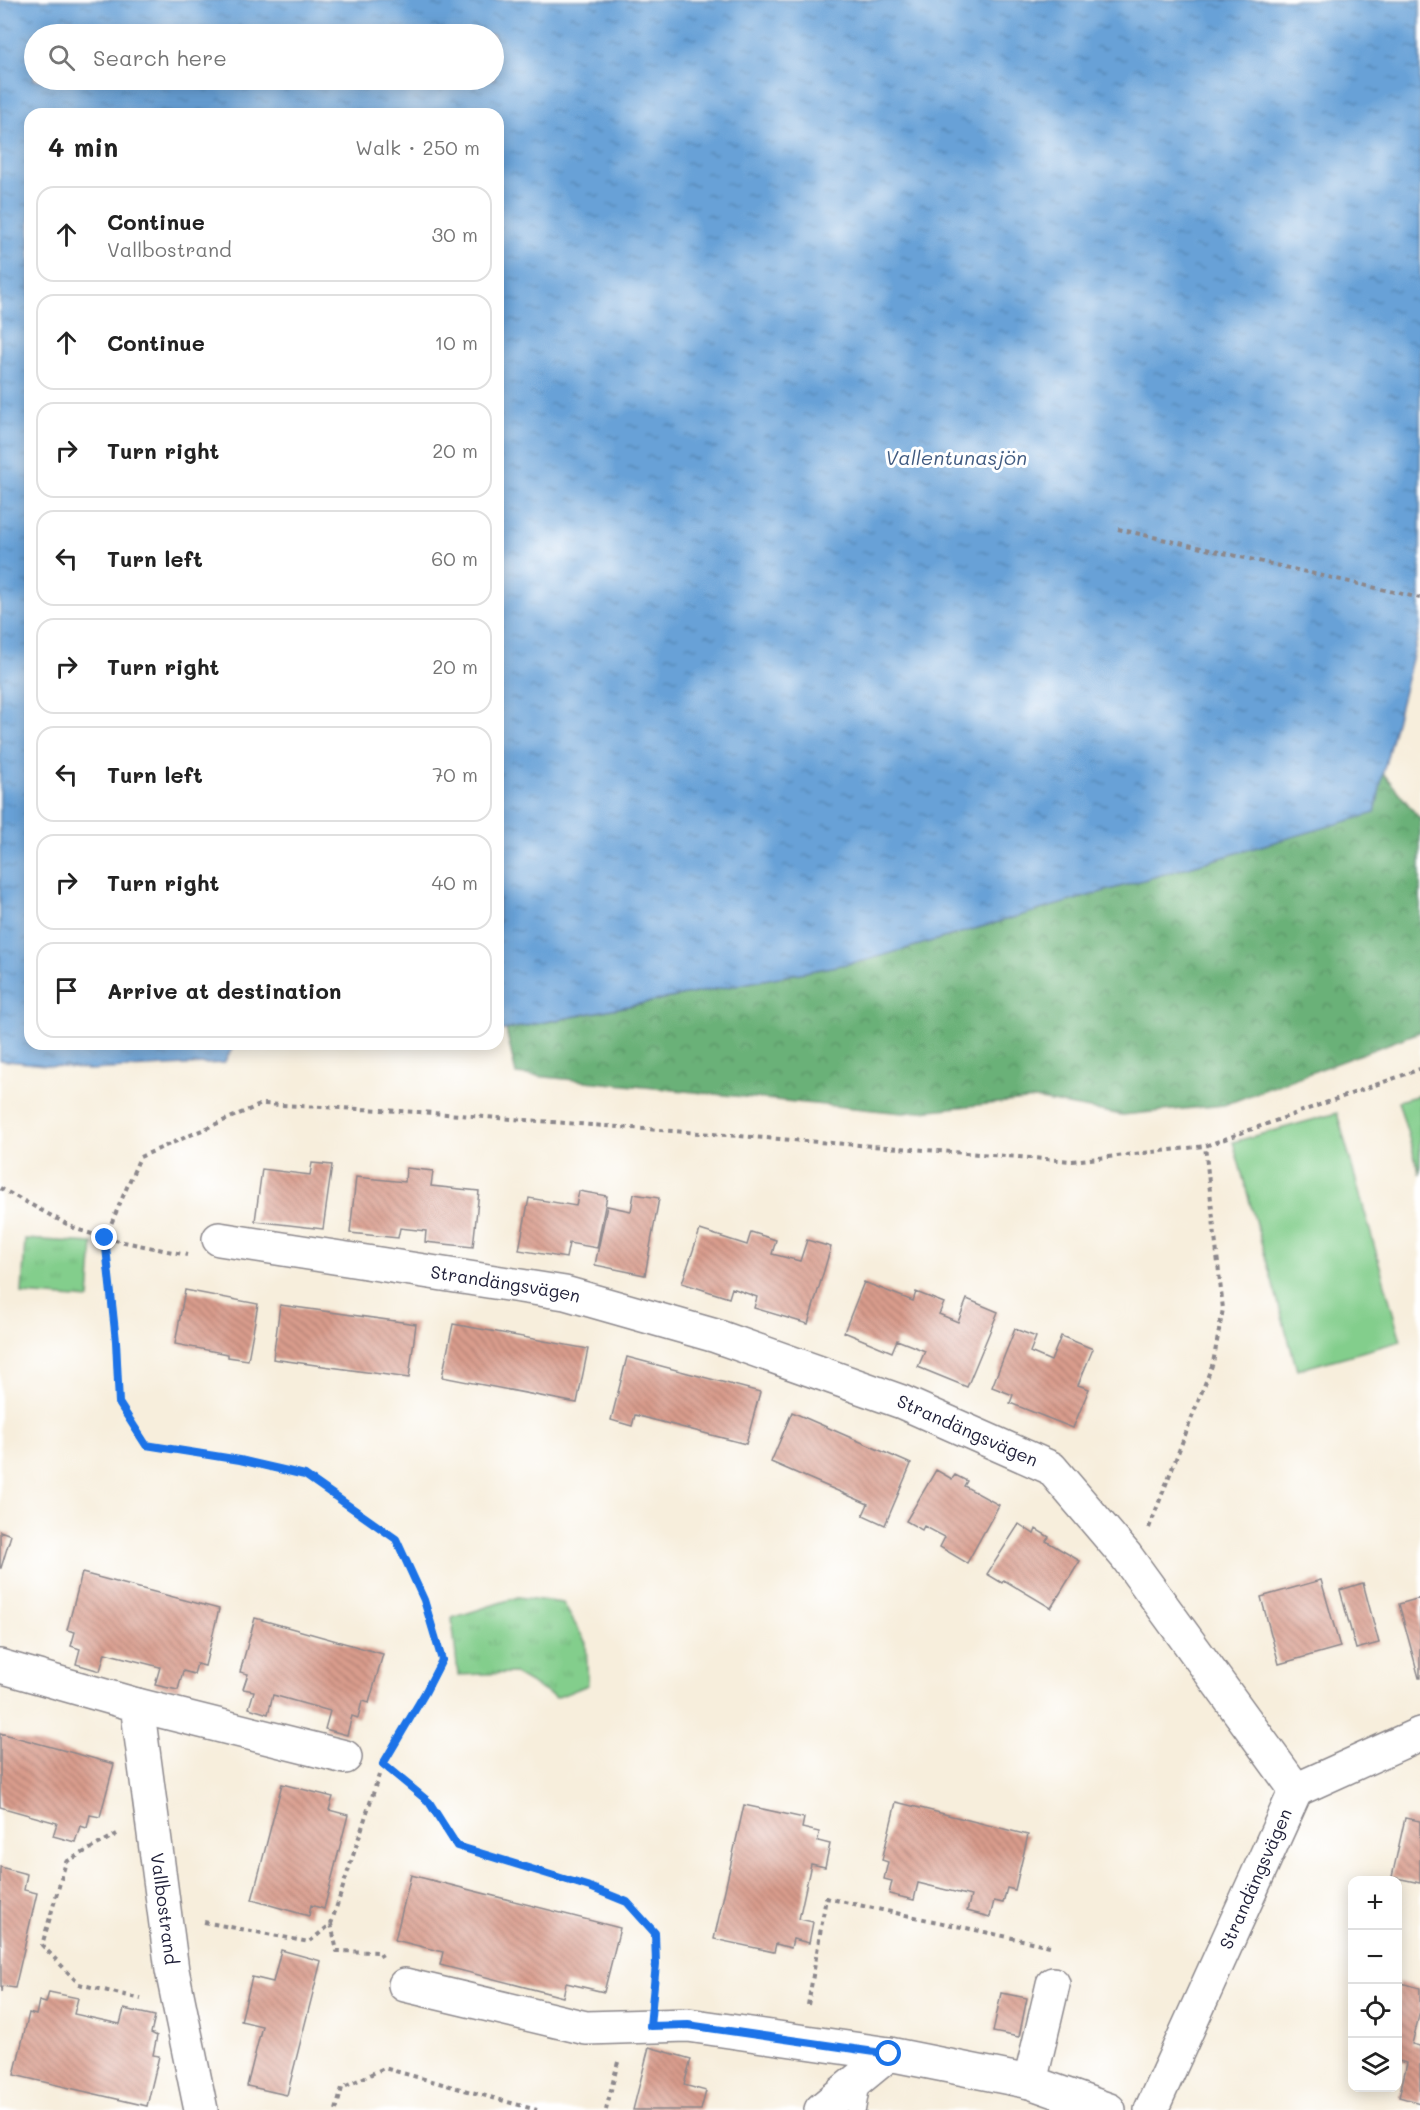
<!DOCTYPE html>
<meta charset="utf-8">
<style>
body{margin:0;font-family:Mali,sans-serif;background:#f2f2f2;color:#222}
.controls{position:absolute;right:18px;bottom:18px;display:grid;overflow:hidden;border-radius:12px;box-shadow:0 3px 15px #0003}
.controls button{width:54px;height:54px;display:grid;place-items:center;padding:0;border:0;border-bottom:2px solid #e0e0e0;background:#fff;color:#222;font:30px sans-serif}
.stop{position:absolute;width:18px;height:18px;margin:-14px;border:4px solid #1a73e8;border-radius:50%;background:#fff}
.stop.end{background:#1a73e8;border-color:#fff;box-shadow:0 2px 6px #0008}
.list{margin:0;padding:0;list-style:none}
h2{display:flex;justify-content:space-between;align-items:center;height:78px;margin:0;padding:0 24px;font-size:26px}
h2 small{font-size:20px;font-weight:400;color:#767676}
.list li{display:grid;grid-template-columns:39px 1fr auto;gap:18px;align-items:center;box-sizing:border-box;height:96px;margin:0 12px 12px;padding:0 12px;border:2px solid #e0e0e0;border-radius:18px}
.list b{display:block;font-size:22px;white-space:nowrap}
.list p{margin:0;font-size:20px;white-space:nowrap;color:#767676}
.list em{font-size:20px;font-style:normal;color:#767676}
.icon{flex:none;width:33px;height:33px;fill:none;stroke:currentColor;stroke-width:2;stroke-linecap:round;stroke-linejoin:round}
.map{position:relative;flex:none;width:1420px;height:2110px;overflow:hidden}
.search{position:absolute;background:#fff;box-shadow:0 3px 15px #0003;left:24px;top:24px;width:480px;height:66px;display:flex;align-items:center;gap:15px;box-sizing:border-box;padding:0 21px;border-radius:33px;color:#767676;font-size:22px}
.panel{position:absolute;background:#fff;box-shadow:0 3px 15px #0003;left:24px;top:108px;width:480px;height:942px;border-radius:18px}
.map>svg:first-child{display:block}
.forest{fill:url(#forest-crowns);stroke:#466a5a;stroke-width:1.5}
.park{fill:url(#park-tufts);stroke:#527864;stroke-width:1.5}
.garden{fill:#83ce8c;stroke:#527864;stroke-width:1.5}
.water{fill:url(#water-ripples);stroke:#446289;stroke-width:1.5;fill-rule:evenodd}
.building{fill:url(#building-back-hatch)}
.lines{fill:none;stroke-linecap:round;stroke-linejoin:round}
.lane-casing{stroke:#8c888c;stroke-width:21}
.street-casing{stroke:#8c888c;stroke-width:36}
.path{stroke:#8c888c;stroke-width:4;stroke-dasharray:4.5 4.5;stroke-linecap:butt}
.lane{stroke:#fff;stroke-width:18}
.street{stroke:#fff;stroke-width:33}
.route{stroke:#1a73e8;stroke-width:8}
.labels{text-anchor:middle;stroke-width:6;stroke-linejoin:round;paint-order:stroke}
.street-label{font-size:18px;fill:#22223b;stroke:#fff}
.water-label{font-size:20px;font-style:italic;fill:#415b81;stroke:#fff}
</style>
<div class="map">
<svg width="1420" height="2110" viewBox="0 0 1420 2110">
<defs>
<pattern id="forest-crowns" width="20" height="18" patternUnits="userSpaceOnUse" patternTransform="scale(1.5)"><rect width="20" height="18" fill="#6ab178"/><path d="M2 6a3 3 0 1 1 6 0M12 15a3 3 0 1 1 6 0" fill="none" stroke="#579064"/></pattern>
<pattern id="park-tufts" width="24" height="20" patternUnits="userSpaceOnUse" patternTransform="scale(1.5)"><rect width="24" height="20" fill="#83ce8c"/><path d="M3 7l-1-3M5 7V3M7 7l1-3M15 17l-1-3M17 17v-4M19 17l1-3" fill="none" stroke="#71b17a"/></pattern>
<pattern id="water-ripples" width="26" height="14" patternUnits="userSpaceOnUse" patternTransform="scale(1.5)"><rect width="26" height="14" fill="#67a1d7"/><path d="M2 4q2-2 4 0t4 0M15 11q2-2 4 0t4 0" fill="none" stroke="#5483b0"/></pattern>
<pattern id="building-back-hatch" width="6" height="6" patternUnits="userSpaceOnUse" patternTransform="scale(1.5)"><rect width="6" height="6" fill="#d99c8c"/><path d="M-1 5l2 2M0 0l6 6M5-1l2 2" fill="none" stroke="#b07f74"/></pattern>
</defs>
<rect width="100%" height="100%" fill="#fff"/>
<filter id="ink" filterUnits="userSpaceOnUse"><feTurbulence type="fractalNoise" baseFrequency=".0167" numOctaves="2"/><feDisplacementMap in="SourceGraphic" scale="12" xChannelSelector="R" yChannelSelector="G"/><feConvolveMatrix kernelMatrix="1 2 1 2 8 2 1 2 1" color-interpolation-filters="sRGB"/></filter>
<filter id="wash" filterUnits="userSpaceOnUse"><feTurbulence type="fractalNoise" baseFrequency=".008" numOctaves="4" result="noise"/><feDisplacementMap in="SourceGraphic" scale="24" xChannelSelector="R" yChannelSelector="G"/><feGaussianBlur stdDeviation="1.35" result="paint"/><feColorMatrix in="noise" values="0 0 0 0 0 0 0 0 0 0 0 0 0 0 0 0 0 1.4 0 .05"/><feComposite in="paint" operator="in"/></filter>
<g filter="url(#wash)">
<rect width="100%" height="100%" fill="#f7eedc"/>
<path class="forest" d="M1383,773L1420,819V1032L1224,1105L1122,1115L1035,1099L903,1113L516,1074L506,1030L867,960L1375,813Z"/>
<path class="park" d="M25,1239L93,1243L89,1299L22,1294Z
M518,1597L563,1603L586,1643L588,1685L556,1698L513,1673L458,1675L452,1618Z"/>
<path class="garden" d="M1420,1095V1175L1398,1101Z
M1337,1113L1401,1341L1297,1370L1233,1142Z"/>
<path class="water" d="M0,0H1420V628L1383,773L1375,813L867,960L498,1031V114H30V1044H235L224,1063L89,1070L0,1060ZM34,34H494V80H34Z"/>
<g id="blocks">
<path class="building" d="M312,1163L332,1165L323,1229L255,1221L262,1169L310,1175Z
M406,1168L433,1171L431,1186L479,1191L473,1247L425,1242L426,1231L400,1228L398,1238L350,1233L356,1177L405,1182Z
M579,1191L607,1196L597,1248L569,1243L566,1258L519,1250L529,1198L576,1206Z
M634,1194L659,1198L645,1275L595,1265L607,1206L631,1211Z
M700,1230L747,1245L751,1232L776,1240L772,1254L800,1261L807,1240L831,1247L808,1324L754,1308L757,1297L732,1288L729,1298L682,1283Z
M864,1282L913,1301L916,1292L944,1303L939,1314L958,1322L967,1299L998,1312L967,1387L918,1367L925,1351L897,1340L892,1352L844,1332Z
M185,1290L258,1304L248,1360L228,1357V1354L175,1344Z
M280,1305L416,1324L409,1378L273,1359Z
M453,1324L588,1349L577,1403L442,1377Z
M1015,1329L1036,1337L1030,1352L1051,1361L1061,1336L1093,1349L1078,1385L1089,1389L1073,1428L1010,1403L1013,1395L992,1387Z
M627,1357L760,1392L746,1444L635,1415L632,1426L611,1420Z
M792,1412L911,1464L885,1525L863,1515L868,1504L771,1462Z
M936,1470L952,1479L955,1475L967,1481L964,1486L999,1505L967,1563L940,1547L945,1537L924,1526L922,1530L906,1521Z
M1019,1524L1034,1534L1036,1529L1049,1537L1046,1541L1080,1561L1051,1608L1004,1580L1002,1583L987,1574Z
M0,1531L11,1535L1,1568H0Z
M82,1573L219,1609L205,1666L197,1664L194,1674L183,1671L178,1690L155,1685L160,1667L105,1653L100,1671L76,1664L80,1649L71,1646L75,1632L67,1630Z
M1321,1580L1340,1647L1279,1664L1261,1597Z
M1363,1583L1379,1643L1356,1649L1340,1590Z
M1420,1598V1678H1419L1399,1604Z
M255,1618L383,1654L369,1703L362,1701L358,1718L352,1716L347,1735L325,1729L330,1711L273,1695L268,1714L249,1708L254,1691L243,1689L248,1674L240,1672Z
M0,1733L114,1764L100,1817L90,1815L87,1828L80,1826L75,1842L53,1836L57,1823L0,1807Z
M282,1784L333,1797L329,1810L348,1815L324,1909L311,1905L309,1916L252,1900Z
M896,1802L1028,1835L1015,1890L1007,1888L1003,1903L994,1901L990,1917L967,1911L971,1896L918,1883L914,1900L889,1894L892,1881L884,1879L888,1862L882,1860Z
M744,1805L804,1818L802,1828L819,1832L818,1841L830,1844L825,1867L811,1864L799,1919L813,1922L809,1943L793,1939L791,1948L776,1944L774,1952L714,1939Z
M1405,1818L1420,1821V1883L1392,1877Z
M0,1867L27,1874L24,1890L37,1893L15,1988L2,1986L1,1992Z
M411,1875L620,1928L604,1992L566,1983L563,1997L440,1965L443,1952L395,1940Z
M281,1950L321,1961L287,2095L247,2086L262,2026L241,2021L252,1977L273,1982Z
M1398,1982L1420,1988V2012L1412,2044L1420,2046V2103L1399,2097L1407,2063L1398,2061Z
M49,1992L78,1998L74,2014L120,2024L124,2009L155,2016L151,2033L157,2036L153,2055L159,2056L147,2106L14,2075L29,2013L36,2015L39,2001L46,2003Z
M1001,1993L1027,1998L1019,2037L993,2032Z
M649,2047L691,2059L684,2085L706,2091L701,2110H633Z"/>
</g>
</g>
<g filter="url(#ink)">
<use href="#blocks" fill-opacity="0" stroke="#8c888c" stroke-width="1.5"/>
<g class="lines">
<defs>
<path id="lane" d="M856,2110L862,2076"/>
<g id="street">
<path id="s1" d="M219,1239L565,1293L716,1336L902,1402L1051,1468L1126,1556L1296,1790L1151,2110"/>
<path id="s2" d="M0,1666L137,1705L172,1970L201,2110"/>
<path d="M137,1705L345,1757"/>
<path d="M1296,1790L1420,1734"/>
<path d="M405,1985L586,2028L688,2025L889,2054"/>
<path d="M1030,2082L1053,1984"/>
<path d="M821,2110L889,2054L1030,2082L1109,2110"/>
</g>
</defs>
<use href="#lane" class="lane-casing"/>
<use href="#street" class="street-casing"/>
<path class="path" d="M1118,529L1420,598
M0,1188L76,1229L105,1238L187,1255
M1149,1528L1213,1363L1223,1309L1205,1146
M381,1763L429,1802L457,1846L590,1887L627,1902L655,1933L656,1963L653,1989
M383,1765L443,1660L424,1600L396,1539L305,1475L240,1460L146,1445L119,1403L116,1341L105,1238L140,1157L262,1104L419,1112L1072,1161L1205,1146L1420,1069
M117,1834L66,1862L42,1945L79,1984L141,1999
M204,1922L309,1942L331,1924L379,1775
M331,1924L337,1951L379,1952L382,1957
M808,2005L826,1898L1050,1946
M336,2110L342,2088L384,2068L537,2110
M606,2110L618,2062"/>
<use href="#lane" class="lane"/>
<use href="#street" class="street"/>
</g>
</g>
<g class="lines" filter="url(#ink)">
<path class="route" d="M105,1238L116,1341L119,1403L146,1445L240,1460L305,1475L396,1539L424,1600L442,1660L425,1693L383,1764L429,1802L457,1846L590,1887L627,1902L655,1933L656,1964L650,2026L688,2025L889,2054"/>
</g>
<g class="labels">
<g class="street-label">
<text dy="6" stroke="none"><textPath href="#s1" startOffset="290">Strandängsvägen</textPath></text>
<text dy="6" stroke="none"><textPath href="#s1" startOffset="776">Strandängsvägen</textPath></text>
<text transform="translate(1256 1879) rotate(-66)" y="6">Strandängsvägen</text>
<text dy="6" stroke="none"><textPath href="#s2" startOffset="348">Vallbostrand</textPath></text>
</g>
<g class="water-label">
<text x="956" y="465">Vallentunasjön</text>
</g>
</g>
</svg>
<div class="controls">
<button>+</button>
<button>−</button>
<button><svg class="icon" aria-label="locate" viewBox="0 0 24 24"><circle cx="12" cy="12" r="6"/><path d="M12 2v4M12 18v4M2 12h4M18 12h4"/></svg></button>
<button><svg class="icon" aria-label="layers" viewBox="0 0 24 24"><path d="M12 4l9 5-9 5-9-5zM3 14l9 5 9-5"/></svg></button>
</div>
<div class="stop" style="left:889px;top:2054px"></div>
<div class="stop end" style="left:105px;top:1238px"></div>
<div class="search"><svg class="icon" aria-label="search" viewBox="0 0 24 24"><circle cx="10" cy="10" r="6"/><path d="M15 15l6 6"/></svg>Search here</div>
<section class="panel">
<h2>4 min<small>Walk · 250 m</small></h2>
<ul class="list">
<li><svg class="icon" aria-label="ahead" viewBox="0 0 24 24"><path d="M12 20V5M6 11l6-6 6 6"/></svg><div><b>Continue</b><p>Vallbostrand</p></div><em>30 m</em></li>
<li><svg class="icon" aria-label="ahead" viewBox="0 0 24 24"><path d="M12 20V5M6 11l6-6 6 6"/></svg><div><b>Continue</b></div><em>10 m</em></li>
<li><svg class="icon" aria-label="right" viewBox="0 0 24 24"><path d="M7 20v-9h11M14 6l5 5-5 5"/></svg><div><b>Turn right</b></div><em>20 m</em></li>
<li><svg class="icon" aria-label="left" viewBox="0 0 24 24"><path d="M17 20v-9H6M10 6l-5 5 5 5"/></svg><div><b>Turn left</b></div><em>60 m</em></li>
<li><svg class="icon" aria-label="right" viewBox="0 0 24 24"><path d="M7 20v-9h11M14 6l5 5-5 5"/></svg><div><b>Turn right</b></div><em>20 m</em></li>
<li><svg class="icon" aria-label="left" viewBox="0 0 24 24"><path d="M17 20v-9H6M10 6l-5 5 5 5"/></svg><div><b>Turn left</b></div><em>70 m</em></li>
<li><svg class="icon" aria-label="right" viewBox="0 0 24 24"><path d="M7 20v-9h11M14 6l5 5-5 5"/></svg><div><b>Turn right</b></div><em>40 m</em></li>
<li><svg class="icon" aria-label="arrive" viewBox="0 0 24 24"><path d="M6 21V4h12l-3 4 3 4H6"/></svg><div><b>Arrive at destination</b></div></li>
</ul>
</section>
</div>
